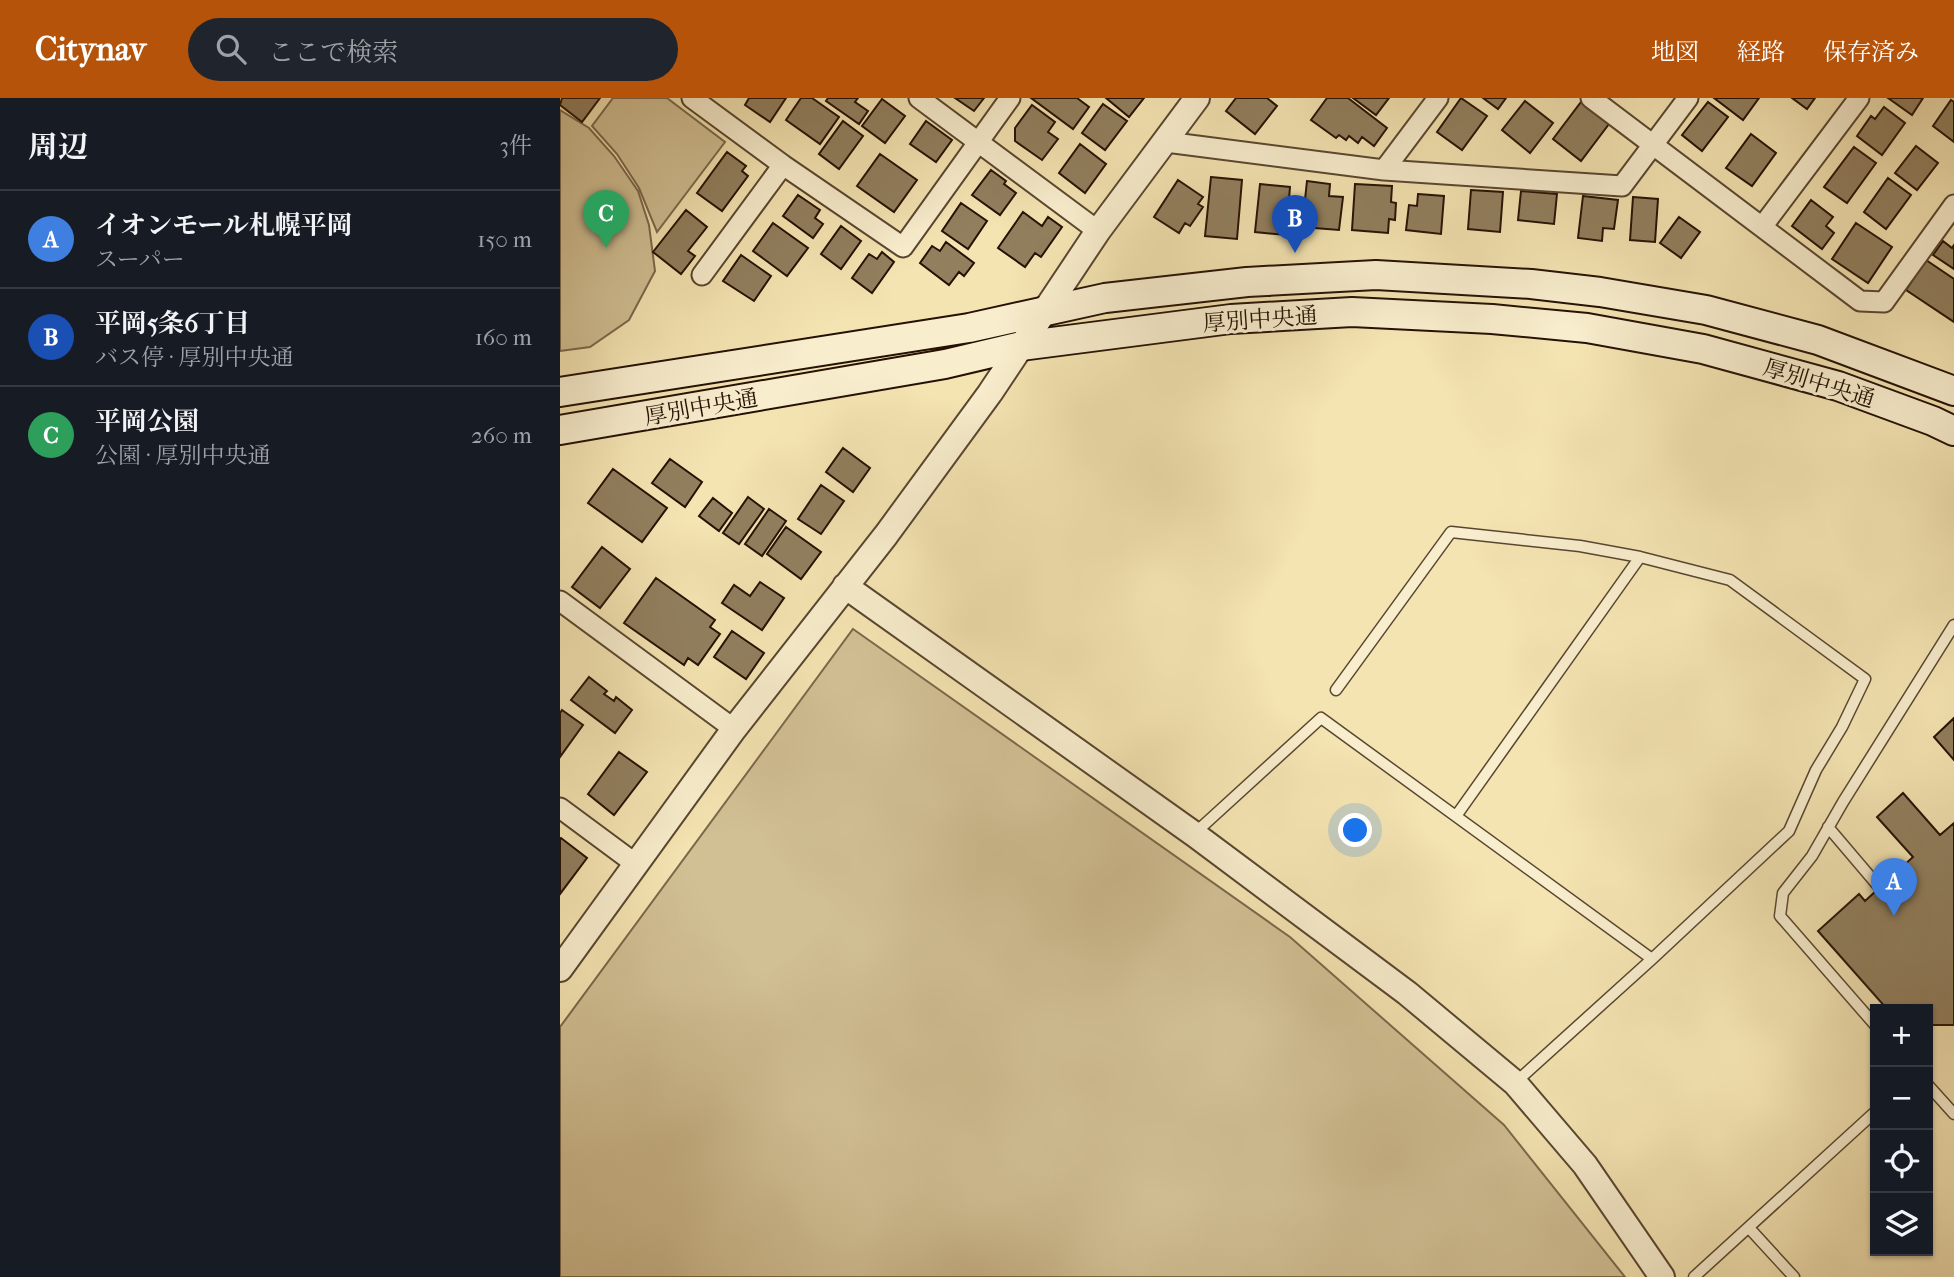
<!DOCTYPE html>
<html lang="ja">
<meta charset="utf-8">
<style>
body{margin:0;font-family:"IM FELL French Canon","Noto Serif JP",serif;background:#20242c;color:#f1f3f6}
.controls{position:absolute;right:21px;bottom:21px;display:grid;overflow:hidden;border-radius:0px;box-shadow:0 2px 5px #0004}
.controls button{width:63px;height:63px;display:grid;place-items:center;padding:0;border:0;border-bottom:2px solid #363941;background:#171b24;color:#f1f3f6;font:35px sans-serif}
.you{position:absolute;left:796px;top:733px;width:24px;height:24px;margin:-18px;border:5px solid #fff;border-radius:50%;background:#1a73e8;box-shadow:0 0 0 10px #1a73e833}
.badge{display:grid;place-items:center;width:46px;height:46px;border-radius:50%;background:#b45309;color:#fff;font-size:23px;font-weight:700}
.pin{position:absolute;translate:-50% -58px;filter:drop-shadow(0 2px 4px #0008)}
.pin::after{content:'';position:absolute;top:37px;width:24px;height:21px;background:inherit;clip-path:polygon(0 0,100% 0,50% 100%)}
.list{margin:0;padding:0;list-style:none}
h2{display:flex;justify-content:space-between;align-items:center;height:91px;margin:0;padding:0 28px;font-size:30px}
h2 small{font-size:23px;font-weight:400;color:#9ea1a6}
.list li{display:grid;grid-template-columns:46px 1fr auto;gap:21px;align-items:center;box-sizing:border-box;height:98px;padding:0 28px;border-top:2px solid #363941}
.list b{display:block;font-size:26px;white-space:nowrap}
.list p{margin:0;font-size:23px;white-space:nowrap;color:#9ea1a6}
.list em{font-size:23px;font-style:normal;color:#9ea1a6}
.icon{flex:none;width:38px;height:38px;fill:none;stroke:currentColor;stroke-width:2;stroke-linecap:round;stroke-linejoin:round}
.map{position:relative;flex:none;width:1394px;height:1179px;overflow:hidden}
header{display:flex;align-items:center;gap:42px;box-sizing:border-box;height:98px;padding:0 35px;background:#b45309;color:#fff}
header strong{font-size:33px}
nav{display:flex;gap:38px;margin-inline-start:auto;font-size:24px}
.search{width:490px;height:63px;background:#20242c;display:flex;align-items:center;gap:18px;box-sizing:border-box;padding:0 24px;border-radius:38px;color:#9ea1a6;font-size:26px}
main{display:flex}
aside{flex:1;background:#171b24}
.map>svg:first-child{display:block}
.green{fill:#d1c094;stroke:#7b684c;stroke-width:2}
.building{fill:#917f5e;stroke:#251104;stroke-width:2}
.lines{fill:none;stroke-linecap:round;stroke-linejoin:round}
.service-casing{stroke:#594630;stroke-width:13}
.minor-casing{stroke:#594630;stroke-width:23}
.tertiary-casing{stroke:#594630;stroke-width:28}
.secondary-casing{stroke:#251104;stroke-width:32}
.service{stroke:#f8edcd;stroke-width:10}
.minor{stroke:#f8edcd;stroke-width:19}
.tertiary{stroke:#f8edcd;stroke-width:24}
.secondary{stroke:#f8edcd;stroke-width:28}
.labels{text-anchor:middle;stroke-width:6;stroke-linejoin:round;paint-order:stroke}
.street-label{font-size:23px;fill:#251104;stroke:#f8edcd}
</style>
<header>
<strong>Citynav</strong>
<div class="search"><svg class="icon" aria-label="search" viewBox="0 0 24 24"><circle cx="10" cy="10" r="6"/><path d="M15 15l6 6"/></svg>ここで検索</div>
<nav><a>地図</a><a>経路</a><a>保存済み</a></nav>
</header>
<main>
<aside>
<h2>周辺<small>3件</small></h2>
<ul class="list">
<li><span class="badge" style="background:#3f7fe0">A</span><div><b>イオンモール札幌平岡</b><p>スーパー</p></div><em>150 m</em></li>
<li><span class="badge" style="background:#1a4fb4">B</span><div><b>平岡5条6丁目</b><p>バス停 · 厚別中央通</p></div><em>160 m</em></li>
<li><span class="badge" style="background:#2e9e5b">C</span><div><b>平岡公園</b><p>公園 · 厚別中央通</p></div><em>260 m</em></li>
</ul>
</aside>
<div class="map">
<svg width="1394" height="1179" viewBox="0 0 1394 1179">
<rect width="100%" height="100%" fill="#f4e4b2"/>
<filter id="stains"><feTurbulence type="fractalNoise" baseFrequency=".00286" numOctaves="4"/><feColorMatrix values="0 0 0 0 .2 0 0 0 0 .09 0 0 0 0 .02 0 0 0 .5 -.17"/></filter>
<radialGradient id="worn" r=".72"><stop offset=".6" stop-color="#630" stop-opacity="0"/><stop offset="1" stop-color="#630" stop-opacity=".3"/></radialGradient>
<path class="green" d="M53,0H107L165,44L97,134L79,90L57,56L32,28Z
M0,12L29,30L54,58L78,93L89,127L95,173L69,222L30,249L0,253Z
M293,531L730,839L944,1027L1065,1179H0V929Z"/>
<path class="building" d="M2,0H40L22,24L0,7Z
M189,0H226L210,24L185,7Z
M241,0H252L279,19L260,46L226,22Z
M268,0H298L295,4L308,13L299,26L266,3Z
M395,0H424L414,13Z
M471,0H517L529,9L513,31Z
M546,0H584L569,19Z
M676,0H707L717,8L695,36L666,13Z
M767,0H788L827,30L814,48L802,39L798,45L789,38L786,42L779,37L776,40L751,22Z
M793,0H829L816,17Z
M901,0L927,18L902,52L877,34Z
M923,0H946L938,11Z
M1154,0H1199L1183,22Z
M1232,0H1255L1247,11Z
M1328,0H1363L1352,17Z
M322,1L345,18L325,45L302,28Z
M1391,2L1394,4V44L1373,28Z
M965,3L993,25L970,55L942,32Z
M1021,4L1049,26L1021,63L993,41Z
M1148,4L1168,19L1142,53L1122,37Z
M543,6L567,23L545,52L522,35Z
M472,7L495,24L488,34L498,41L482,62L455,43V30Z
M1324,9L1345,25L1322,57L1297,38L1311,18L1315,21Z
M283,23L303,38L279,71L259,56Z
M366,23L392,42L376,64L350,46Z
M1191,36L1216,55L1192,88L1166,70Z
M520,46L546,66L525,95L499,75Z
M1356,48L1378,65L1357,92L1335,75Z
M1294,49L1316,65L1287,105L1264,89Z
M167,54L186,68L182,73L188,78L162,113L137,95Z
M320,56L357,82L334,114L297,88Z
M431,72L446,83L444,86L456,95L440,117L412,97Z
M651,79L682,82L677,141L645,138Z
M1328,80L1351,97L1326,131L1304,114Z
M618,82L643,99L638,106L643,109L630,128L625,125L619,135L594,119Z
M747,83L770,86L769,98L783,99L779,132L742,129Z
M700,86L730,89L726,137L695,134Z
M795,86L832,88L831,104L836,105L835,122L829,121L828,135L792,132Z
M911,92L943,94L940,134L908,131Z
M961,93L997,96L994,126L958,122Z
M858,96L884,98L881,136L846,132L849,107L857,108Z
M238,97L260,112L255,120L263,126L253,140L223,118Z
M1023,98L1058,102L1054,131L1043,130L1042,143L1018,140Z
M1073,99L1098,101L1095,144L1070,142Z
M1251,102L1273,119L1266,128L1274,135L1262,151L1232,128Z
M401,105L427,123L408,151L382,133Z
M126,112L147,129L128,153L135,158L121,176L93,154Z
M463,114L482,128L488,119L502,129L481,159L475,155L465,169L438,150Z
M1119,119L1140,134L1121,160L1100,145Z
M213,125L248,150L227,178L193,153Z
M1296,125L1332,149L1308,185L1272,161Z
M281,128L301,143L281,171L261,156Z
M1383,143L1392,150L1394,147V171L1373,157Z
M386,144L414,165L404,178L399,174L389,187L360,165L372,148L380,153Z
M322,154L334,164L312,195L292,180L309,156L317,161Z
M181,157L211,178L194,203L163,183Z
M1366,162L1394,181V224L1346,192Z
M283,350L310,370L293,394L266,374Z
M110,361L142,384L125,409L92,385Z
M53,371L107,410L82,444L28,405Z
M261,387L284,403L261,436L238,421Z
M188,399L204,411L179,446L163,435Z
M153,400L172,415L159,433L139,418Z
M209,411L226,423L202,458L185,446Z
M226,429L261,454L241,481L207,456Z
M42,449L70,471L40,510L12,489Z
M96,480L155,522L150,529L160,536L138,567L128,560L124,567L64,525Z
M200,484L224,500L202,532L162,505L174,487L190,498Z
M172,533L204,555L186,581L154,559Z
M29,579L47,593L44,596L54,603L56,599L72,612L55,635L11,602Z
M2,612L23,627L0,659V615Z
M1394,620V662L1374,639Z
M59,654L87,674L54,717L28,696Z
M1343,695L1380,737L1394,725V927H1368V911H1327L1258,833L1299,796L1305,803L1353,759L1317,719Z
M1,740L27,760L0,796V741Z"/>
<g class="lines">
<defs>
<path id="service" d="M776,592L891,434L1020,448L1080,459
M896,718L1080,459L1170,482L1305,581L1282,629L1256,672L1229,733L1092,861L956,984
M1268,729L1319,789
M635,735L761,620L1092,861
M1315,927L1220,818L1223,795L1252,758L1283,704L1394,527
M1368,987L1394,1016
M1190,1131L1234,1179
M1134,1179L1315,1014"/>
<path id="minor" d="M132,0L223,67L343,149L450,0
M359,0L538,133
M1031,0L1300,203L1324,204L1394,107
M606,44L824,72L1062,88L1128,0
M824,72L878,0
M1202,129L1299,0
M142,177L223,67
M0,503L174,631
M0,710L77,767"/>
<path id="tertiary" d="M285,488L634,736L847,895L955,985L1025,1067L1102,1179
M0,871L174,631L326,437L430,295L538,133L637,0"/>
<path id="secondary" d="M0,294L409,230L545,200L687,184L816,177L971,186L1040,194L1146,212L1258,242L1394,293
M0,332L385,266L461,248L671,221L792,214L932,221L1027,230L1143,251L1278,288L1373,323L1394,333"/>
</defs>
<use href="#service" class="service-casing"/>
<use href="#minor" class="minor-casing"/>
<use href="#tertiary" class="tertiary-casing"/>
<use href="#secondary" class="secondary-casing"/>
<use href="#service" class="service"/>
<use href="#minor" class="minor"/>
<use href="#tertiary" class="tertiary"/>
<use href="#secondary" class="secondary"/>
</g>
<g class="labels">
<g class="street-label">
<text transform="translate(700 221) rotate(-4)" y="8">厚別中央通</text>
<text transform="translate(1259 285) rotate(17)" y="8">厚別中央通</text>
<text transform="translate(141 309) rotate(-10)" y="8">厚別中央通</text>
</g>
</g>
<rect width="100%" height="100%" filter="url(#stains)"/>
<rect width="100%" height="100%" fill="url(#worn)"/>
</svg>
<div class="controls">
<button>+</button>
<button>−</button>
<button><svg class="icon" aria-label="locate" viewBox="0 0 24 24"><circle cx="12" cy="12" r="6"/><path d="M12 2v4M12 18v4M2 12h4M18 12h4"/></svg></button>
<button><svg class="icon" aria-label="layers" viewBox="0 0 24 24"><path d="M12 4l9 5-9 5-9-5zM3 14l9 5 9-5"/></svg></button>
</div>
<div class="you"></div>
<div class="pin badge" style="left:1334px;top:818px;background:#3f7fe0">A</div>
<div class="pin badge" style="left:735px;top:155px;background:#1a4fb4">B</div>
<div class="pin badge" style="left:46px;top:150px;background:#2e9e5b">C</div>
</div>
</main>
